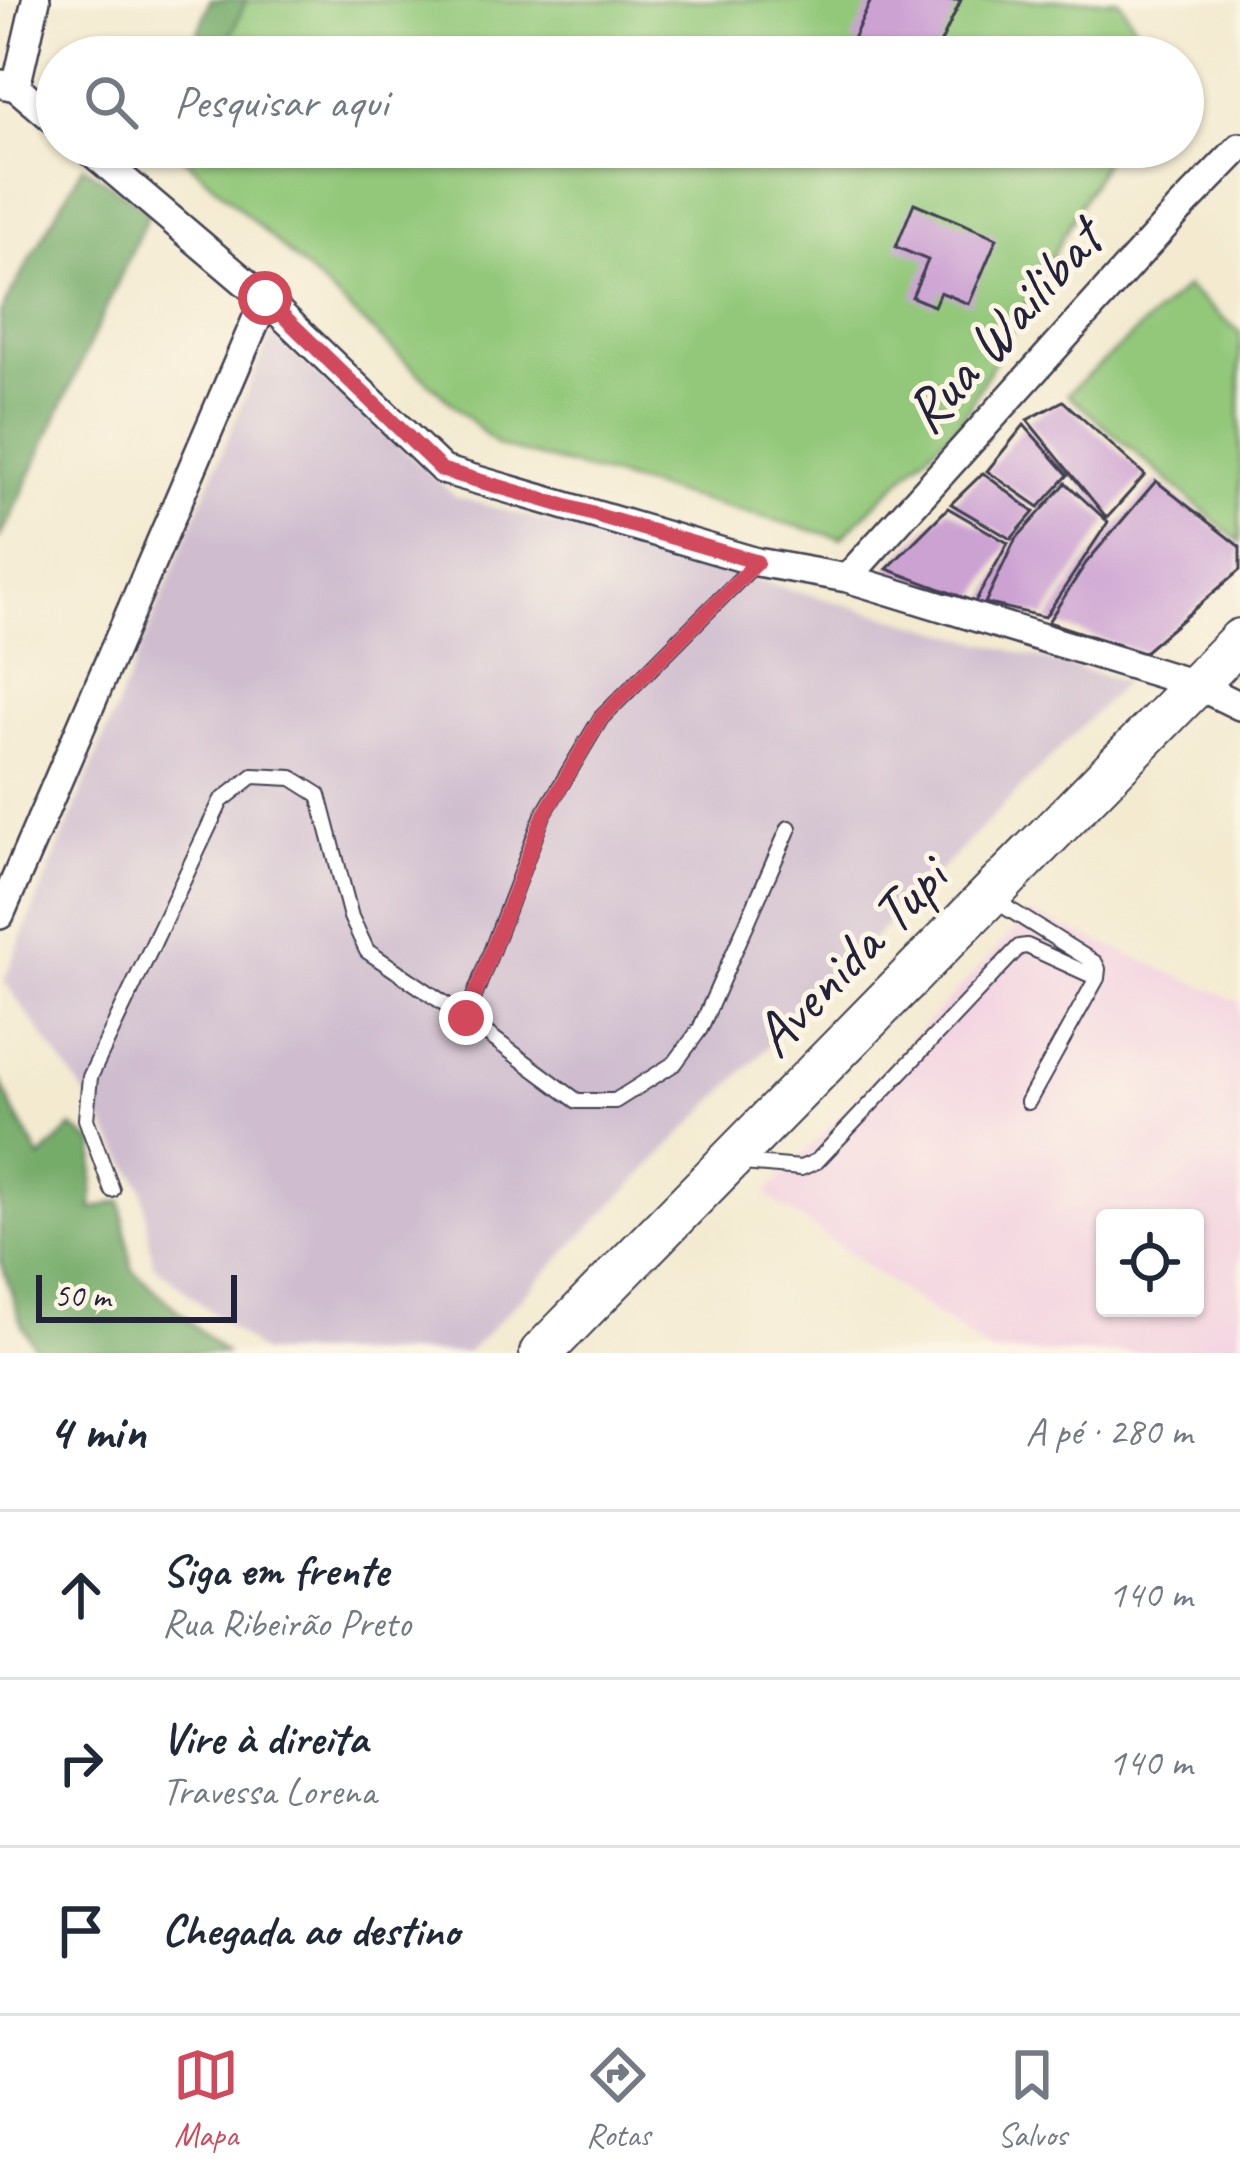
<!DOCTYPE html>
<html lang="pt">
<meta charset="utf-8">
<style>
body{margin:0;font-family:Caveat,sans-serif;background:#f2f2f3;color:#1f2937}
.controls{position:absolute;right:36px;bottom:36px;display:grid;overflow:hidden;border-radius:12px;box-shadow:0 3px 9px #0004}
.controls button{width:108px;height:108px;display:grid;place-items:center;padding:0;border:0;border-bottom:3px solid #e0e1e3;background:#fff;color:#1f2937;font:60px sans-serif}
.scale{position:absolute;left:36px;bottom:30px;width:201px;box-sizing:border-box;padding-left:12px;border:6px solid #22223b;border-top:0;font-size:33px;line-height:42px;white-space:nowrap;color:#22223b;-webkit-text-stroke:9px #fcf5e5;paint-order:stroke}
.stop{position:absolute;width:36px;height:36px;margin:-27px;border:9px solid #d1495b;border-radius:50%;background:#fff}
.stop.end{background:#d1495b;border-color:#fff;box-shadow:0 3px 12px #0008}
.list{margin:0;padding:0;list-style:none}
h2{display:flex;justify-content:space-between;align-items:center;height:156px;margin:0;padding:0 48px;font-size:51px}
h2 small{font-size:39px;font-weight:400;color:#747a83}
.list li{display:grid;grid-template-columns:78px 1fr auto;gap:36px;align-items:center;box-sizing:border-box;height:168px;padding:0 48px;border-top:3px solid #e0e1e3}
.list b{display:block;font-size:45px;white-space:nowrap}
.list p{margin:0;font-size:39px;white-space:nowrap;color:#747a83}
.list em{font-size:39px;font-style:normal;color:#747a83}
.icon{flex:none;width:66px;height:66px;fill:none;stroke:currentColor;stroke-width:2;stroke-linecap:round;stroke-linejoin:round}
.map{position:relative;flex:none;width:1240px;height:1353px;overflow:hidden}
.search{position:absolute;background:#fff;box-shadow:0 3px 9px #0004;left:36px;right:36px;top:36px;height:132px;display:flex;align-items:center;gap:30px;box-sizing:border-box;padding:0 42px;border-radius:66px;color:#747a83;font-size:45px}
.sheet{height:660px;background:#fff}
nav{display:flex;justify-content:space-around;align-items:center;box-sizing:border-box;height:168px;border-top:3px solid #e0e1e3;background:#fff;font-size:33px;color:#747a83}
nav a{display:grid;justify-items:center;gap:6px}
nav .on{color:#d1495b}
.map>svg:first-child{display:block}
.built{fill:#f2cfe1;fill-rule:evenodd}
.industrial{fill:#cfbdcf}
.green{fill:#93c87a;stroke:#5a755a;stroke-width:3}
.forest{fill:#76ac6a;stroke:#4c6752;stroke-width:3}
.building{fill:#cca2d3}
.lines{fill:none;stroke-linecap:round;stroke-linejoin:round}
.service-casing{stroke:#414051;stroke-width:18}
.minor-casing{stroke:#414051;stroke-width:32}
.primary-casing{stroke:#414051;stroke-width:46}
.service{stroke:#fff;stroke-width:14}
.minor{stroke:#fff;stroke-width:27}
.primary{stroke:#fff;stroke-width:42}
.route{stroke:#d1495b;stroke-width:15}
.labels{text-anchor:middle;stroke-width:10;stroke-linejoin:round;paint-order:stroke}
.street-label{font-size:60px;fill:#22223b;stroke:#fcf5e5}
</style>
<div class="map">
<svg width="1240" height="1353" viewBox="0 0 1240 1353">
<rect width="100%" height="100%" fill="#fcf5e5"/>
<filter id="ink" filterUnits="userSpaceOnUse"><feTurbulence type="fractalNoise" baseFrequency=".00833" numOctaves="2"/><feDisplacementMap in="SourceGraphic" scale="24" xChannelSelector="R" yChannelSelector="G"/><feConvolveMatrix kernelMatrix="1 2 1 2 8 2 1 2 1" color-interpolation-filters="sRGB"/></filter>
<filter id="wash" filterUnits="userSpaceOnUse"><feTurbulence type="fractalNoise" baseFrequency=".004" numOctaves="4" result="noise"/><feDisplacementMap in="SourceGraphic" scale="48" xChannelSelector="R" yChannelSelector="G"/><feGaussianBlur stdDeviation="2.7" result="paint"/><feColorMatrix in="noise" values="0 0 0 0 0 0 0 0 0 0 0 0 0 0 0 0 0 1.4 0 .05"/><feComposite in="paint" operator="in"/></filter>
<g filter="url(#wash)">
<rect width="100%" height="100%" fill="#f3ead0"/>
<path class="built" d="M1031,913L1240,1002V1353H991L765,1194ZM1105,1218H1195V1308H1105Z"/>
<path class="industrial" d="M271,334L456,497L1125,682L467,1353H262L153,1264L142,1187L85,1094L4,981Z"/>
<path class="green" d="M246,0H1119L1155,57H221Z
M182,147H1112L963,418L841,538L498,446L179,153Z
M1186,287L1240,332V542L1067,394Z"/>
<path class="forest" d="M210,0H246L221,57H189Z
M83,166L150,211L10,520L0,537V313Z
M0,1079L12,1107L40,1158L72,1127L95,1144L92,1209L121,1201L132,1269L225,1353H38L21,1323L0,1258Z"/>
<g id="blocks">
<path class="building" d="M871,0H961L934,57H887L852,41Z
M914,203L997,238L969,304L940,292L934,306L912,297L928,260L896,247Z
M1063,401L1145,475L1107,518L1027,420Z
M1024,425L1068,475L1039,507L987,471Z
M983,473L1034,512L1011,539L951,504Z
M1156,481L1240,547V570L1143,653L1048,622L1086,563Z
M1066,483L1108,522L1045,617L985,603L1015,540Z
M948,508L1008,543L975,602L887,569Z"/>
</g>
</g>
<g filter="url(#ink)">
<use href="#blocks" fill-opacity="0" stroke="#414051" stroke-width="3"/>
<g class="lines">
<defs>
<path id="service" d="M994,900L1095,963L1098,969L1097,978L1028,1102
M466,1018L543,815L601,718L757,562
M743,1163L801,1168L817,1161L1019,947L1027,946L1097,978
M112,1190L86,1119L90,1077L221,801L253,776L292,778L319,795L351,917L367,951L466,1018L577,1101H615L675,1063L700,1029L789,828"/>
<path id="minor" d="M2,84L16,87L57,122
M16,87L36,0
M86,147L265,299L443,470L757,562L847,578L1197,685L1240,706
M847,578L1178,211L1240,147
M0,915L265,299"/>
<path id="primary" d="M541,1353L1240,640"/>
</defs>
<use href="#service" class="service-casing"/>
<use href="#minor" class="minor-casing"/>
<use href="#primary" class="primary-casing"/>
<use href="#service" class="service"/>
<use href="#minor" class="minor"/>
<use href="#primary" class="primary"/>
</g>
</g>
<g class="lines" filter="url(#ink)">
<path class="route" d="M265,298L442,470L757,562L601,718L544,815L466,1018"/>
</g>
<g class="labels">
<g class="street-label">
<text transform="translate(1002 325) rotate(-48)" y="21">Rua Wailibat</text>
<text transform="translate(849 956) rotate(-46)" y="21">Avenida Tupi</text>
</g>
</g>
</svg>
<div class="controls">
<button><svg class="icon" aria-label="locate" viewBox="0 0 24 24"><circle cx="12" cy="12" r="6"/><path d="M12 2v4M12 18v4M2 12h4M18 12h4"/></svg></button>
</div>
<div class="scale">50 m</div>
<div class="stop" style="left:265px;top:298px"></div>
<div class="stop end" style="left:466px;top:1018px"></div>
<div class="search"><svg class="icon" aria-label="search" viewBox="0 0 24 24"><circle cx="10" cy="10" r="6"/><path d="M15 15l6 6"/></svg>Pesquisar aqui</div>
</div>
<section class="sheet">
<h2>4 min<small>A pé · 280 m</small></h2>
<ul class="list">
<li><svg class="icon" aria-label="ahead" viewBox="0 0 24 24"><path d="M12 20V5M6 11l6-6 6 6"/></svg><div><b>Siga em frente</b><p>Rua Ribeirão Preto</p></div><em>140 m</em></li>
<li><svg class="icon" aria-label="right" viewBox="0 0 24 24"><path d="M7 20v-9h11M14 6l5 5-5 5"/></svg><div><b>Vire à direita</b><p>Travessa Lorena</p></div><em>140 m</em></li>
<li><svg class="icon" aria-label="arrive" viewBox="0 0 24 24"><path d="M6 21V4h12l-3 4 3 4H6"/></svg><div><b>Chegada ao destino</b></div></li>
</ul>
</section>
<nav>
<a class="on"><svg class="icon" aria-label="map" viewBox="0 0 24 24"><path d="M3 6l6-2 6 2 6-2v14l-6 2-6-2-6 2zM9 4v14M15 6v14"/></svg>Mapa</a>
<a><svg class="icon" aria-label="directions" viewBox="0 0 24 24"><path d="M12 3l9 9-9 9-9-9zM9 14v-3h6M13 9l2 2-2 2"/></svg>Rotas</a>
<a><svg class="icon" aria-label="saved" viewBox="0 0 24 24"><path d="M7 4h10v16l-5-4-5 4z"/></svg>Salvos</a>
</nav>
